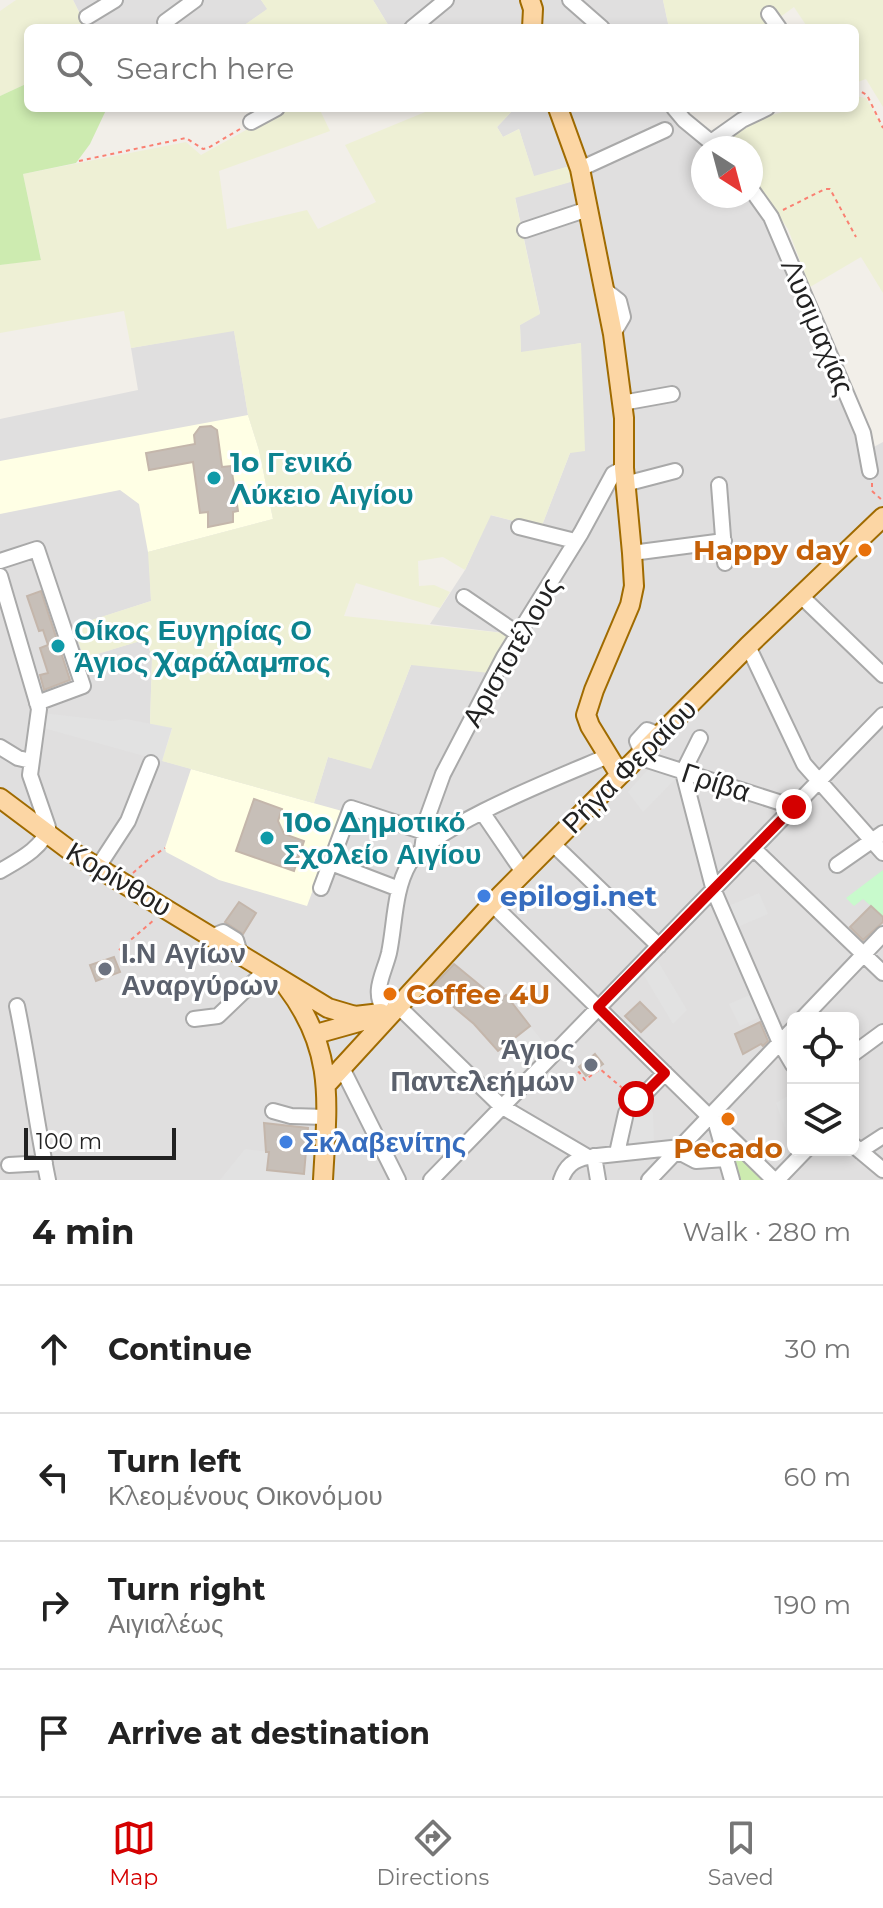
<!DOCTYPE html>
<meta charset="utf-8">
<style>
body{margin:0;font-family:Montserrat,sans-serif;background:#f6f6f6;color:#222}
.controls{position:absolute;right:24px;bottom:24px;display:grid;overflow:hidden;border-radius:12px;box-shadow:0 4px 12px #0003}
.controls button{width:72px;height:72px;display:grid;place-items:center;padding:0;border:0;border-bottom:2px solid #e0e0e0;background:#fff;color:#222;font:40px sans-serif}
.compass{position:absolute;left:691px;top:136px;width:72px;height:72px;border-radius:50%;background:#fff;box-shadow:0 4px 12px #0003;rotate:144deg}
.scale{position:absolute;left:24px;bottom:20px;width:152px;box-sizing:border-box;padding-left:8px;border:4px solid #222;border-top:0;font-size:22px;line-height:28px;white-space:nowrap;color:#222;-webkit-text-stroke:6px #fff;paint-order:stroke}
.stop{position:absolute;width:24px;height:24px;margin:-18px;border:6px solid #d40000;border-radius:50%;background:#fff}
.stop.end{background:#d40000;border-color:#fff;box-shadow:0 2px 8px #0008}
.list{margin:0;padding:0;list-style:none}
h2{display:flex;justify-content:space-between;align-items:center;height:104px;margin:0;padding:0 32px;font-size:34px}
h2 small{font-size:26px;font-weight:400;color:#767676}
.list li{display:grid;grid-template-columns:52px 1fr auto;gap:24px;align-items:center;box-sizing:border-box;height:128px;padding:0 32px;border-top:2px solid #e0e0e0}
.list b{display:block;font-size:30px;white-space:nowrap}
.list p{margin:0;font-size:26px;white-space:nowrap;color:#767676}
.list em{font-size:26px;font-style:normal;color:#767676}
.icon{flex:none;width:44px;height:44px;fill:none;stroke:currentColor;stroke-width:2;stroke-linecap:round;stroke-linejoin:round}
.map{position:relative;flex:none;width:883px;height:1180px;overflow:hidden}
.search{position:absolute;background:#fff;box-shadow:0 4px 12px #0003;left:24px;right:24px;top:24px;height:88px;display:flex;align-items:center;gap:20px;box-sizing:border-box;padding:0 28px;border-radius:12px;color:#767676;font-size:30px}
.sheet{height:616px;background:#fff}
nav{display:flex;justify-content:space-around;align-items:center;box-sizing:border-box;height:112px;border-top:2px solid #e0e0e0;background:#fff;font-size:22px;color:#767676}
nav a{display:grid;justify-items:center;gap:4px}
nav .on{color:#d40000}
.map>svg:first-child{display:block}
.residential{fill:#e0dfdf;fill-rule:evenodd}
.education{fill:#ffffe5}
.farmland{fill:#eef0d5}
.grass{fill:#cdebb0}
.park{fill:#c8facc}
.parking{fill:#e2e2e2}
.building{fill:#c7bfb8;stroke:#c4b6ab;stroke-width:2}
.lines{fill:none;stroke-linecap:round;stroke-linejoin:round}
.minor-casing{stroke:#a9a9a9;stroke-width:18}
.major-casing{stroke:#a06b00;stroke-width:22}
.path{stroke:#fa8072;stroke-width:2;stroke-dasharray:4 4;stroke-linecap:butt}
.minor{stroke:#fff;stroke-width:14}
.major{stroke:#fcd6a4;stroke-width:18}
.route{stroke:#d40000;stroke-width:10}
.culture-dot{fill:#0f9aa8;stroke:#fff;stroke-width:3}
.food-dot{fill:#e8710a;stroke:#fff;stroke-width:3}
.shop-dot{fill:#3f7fe0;stroke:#fff;stroke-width:3}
.worship-dot{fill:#6b7280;stroke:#fff;stroke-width:3}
.labels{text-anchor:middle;stroke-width:6;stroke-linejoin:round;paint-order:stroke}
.street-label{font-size:28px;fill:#222;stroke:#fff}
.culture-label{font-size:28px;font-weight:bold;fill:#0d838f;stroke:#fff;text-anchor:start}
.food-label{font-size:28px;font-weight:bold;fill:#c56008;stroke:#fff;text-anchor:end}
.shop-label{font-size:28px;font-weight:bold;fill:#366cbe;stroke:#fff;text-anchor:start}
.worship-label{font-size:28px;font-weight:bold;fill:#5b616d;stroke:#fff;text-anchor:start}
</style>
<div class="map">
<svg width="883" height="1180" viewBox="0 0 883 1180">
<rect width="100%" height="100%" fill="#f2efe9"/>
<path class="residential" d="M73,0H261L268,9L240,28H166L160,22L150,28H87Z
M373,0H663L669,28H471L468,24L461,28H390Z
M512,108H674L717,148H703V196H751V189L868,450L883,442V1180H0V419L138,390L131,348L234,330L248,415L259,450L273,519L149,552L151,601L74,626L84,658L146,639L152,658L150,724L163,761L314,803L328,757L371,768L411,665L512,634L430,624L465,570L490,515L541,528L570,453L581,343L521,353L520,325L540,313L515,197L573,181L570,166L534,177L519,129L503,137L497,127L513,110ZM793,1018H853V1150H793Z"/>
<path class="education" d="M248,415L259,450L273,519L148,552L139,504L120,490L0,514V461Z
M191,769L342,811L307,906L219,880L166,852L165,848Z"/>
<path class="farmland" d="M16,0H73L87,28H28V83L0,96V11Z
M261,0H373L390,28H240L267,9Z
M663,0H883V107L866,79L855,83V28H808L794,7L765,28H669Z
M855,96L866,98L883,128V293L861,257L810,287L788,229L751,177V148H731L729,144L735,135L764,117L798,108H855Z
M286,108H319L330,131L219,171L227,229L307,210L318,229L376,202L345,145L435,108H512L513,110L497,127L503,137L519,129L534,176L570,166L574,181L515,198L540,314L520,325L521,352L581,343L585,451L570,453L541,528L491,515L465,570L443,557L418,561L419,586L434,585L450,592L440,608L356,583L344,616L512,634L490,673L411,665L371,769L328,757L314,803L162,761L172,729L150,724L152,658L147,639L84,658L73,626L151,601L148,552L273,519L259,450L248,415L234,331L131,348L124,311L0,333V265L41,259L23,174L186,142L201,155Z"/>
<path class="grass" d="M28,83V108H107L90,144L76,163L23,174L41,260L0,265V96Z
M734,1151L764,1180H738L731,1153Z"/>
<path class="park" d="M883,870V917L863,899L854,906L846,898Z"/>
<path class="parking" d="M42,713L112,721L126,719L172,728L162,761L40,727Z
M650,767L678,776L643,812L628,792Z
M759,893L768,914L735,928L726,907Z
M656,958L687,1010L673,1024L642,972Z
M750,995L760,1017L740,1026L729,1004Z
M530,1026L548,1048L520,1076L498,1051Z
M793,1093V1142L787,1133L776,1103Z
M640,1103L649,1106L653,1113L654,1143L621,1146L626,1121Z
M307,1132H312L313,1180H220L245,1149L269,1152L304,1173Z"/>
<path class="building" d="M211,426L217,430L222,467L231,466L238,511L233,512V522L208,527V512L200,513L193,462L149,470L146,453L195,444L194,435L200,427Z
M41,591L70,680L44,690L40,675L48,673L40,648L48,645L43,630L39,631L27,596Z
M254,799L282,809L278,821L284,834L304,841L294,871L236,851Z
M239,902L256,913L243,934L225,922Z
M871,906L883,917V922L863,940L850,927Z
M114,957L120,972L96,981L90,965Z
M454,964L499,1001L506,995L530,1026L498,1051L474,1024L431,988Z
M640,1002L656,1018L641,1032L625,1016Z
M760,1022L768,1041L763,1046L761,1044L743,1054L735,1034Z
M595,1054L603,1064L586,1076L579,1067Z
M264,1123L308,1128L304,1174L267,1170L269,1152H266Z"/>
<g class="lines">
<defs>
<path id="minor" d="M570,0L602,28
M769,14L779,28
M87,17L115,0
M165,22L195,0
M412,28L446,0
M674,108L684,120L718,148
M251,122L277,108
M711,142L742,120L767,108
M580,169L665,130
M751,189L771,217L863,433L870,471
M525,230L588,209
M605,290L619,301L623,317L613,334
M622,403L672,394
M625,484L675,471
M719,485L725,563
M519,527L575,541
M632,553L724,541
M0,561L37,549L83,686L37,703
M0,576L39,709L30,775L48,827C44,848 17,861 0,871
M801,596L883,675
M464,597L518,634
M748,646L804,764L883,853
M700,738L683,772L714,891L780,1043L793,1065
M0,747L18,758L31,761
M642,753L637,741L647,730L660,735
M638,757L794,807
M482,812L523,872
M552,843L659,946
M754,849L883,973
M422,850L426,821L443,774L504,657L581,533L613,474L624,468
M331,863L399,889
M837,865L883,833
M98,867L128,821L151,763
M321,888L351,808L424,832
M492,904L774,1180
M213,936L223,932L236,940L240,953
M397,1005L501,1106L588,1157L681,1147
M17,1006C29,1064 36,1122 48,1180
M385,1011C371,992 384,974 389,953C395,924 394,890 409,864C431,826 564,775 608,756
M803,1018L883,934
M194,1019L218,1016L265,971
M853,1054L883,1032
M341,1066L398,1180
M273,1111L291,1116L326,1117
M717,1127L732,1180
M853,1145L883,1170
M677,1151L696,1161L726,1159
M860,1151L883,1136
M617,1153L626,1113L665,1073
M594,1156L598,1180
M9,1165L45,1163
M431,1180L883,715
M561,1180C566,1166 573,1160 588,1157
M649,1180L793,1029
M777,1180L806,1150"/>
<path id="major" d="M530,0L533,9L532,28
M558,108L580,169L613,334L624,418V468L632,553L634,586L630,605L594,690L586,715L590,726L620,775
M0,798L72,852L328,1008L355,1016L381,1013
M287,987C336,1052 327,1103 323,1180
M316,1034L366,1020
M326,1085L492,904L748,646L883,517"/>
</defs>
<use href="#minor" class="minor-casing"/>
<use href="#major" class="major-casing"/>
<path class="path" d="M855,88L867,95L883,128
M79,161L186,138L203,149L208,148L240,129
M783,210L825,189H830L856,237
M872,483V491L883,501
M133,873L150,858L165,848
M119,950L154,920
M571,1077L579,1072L585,1080L600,1069L627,1092"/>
<use href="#minor" class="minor"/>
<use href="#major" class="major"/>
</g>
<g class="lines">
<path class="route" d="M636,1099L638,1100L665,1073L598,1007L794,807"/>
</g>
<g class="culture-dot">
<circle cx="214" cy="478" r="8"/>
<circle cx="58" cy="646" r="8"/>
<circle cx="267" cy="838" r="8"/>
</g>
<g class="food-dot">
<circle cx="865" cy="550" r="8"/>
<circle cx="390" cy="994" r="8"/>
<circle cx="728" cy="1119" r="8"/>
</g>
<g class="shop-dot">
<circle cx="484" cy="896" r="8"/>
<circle cx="286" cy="1142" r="8"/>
</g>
<g class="worship-dot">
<circle cx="105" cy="969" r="8"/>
<circle cx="591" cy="1065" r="8"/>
</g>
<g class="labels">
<g class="street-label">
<text transform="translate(818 327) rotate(67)" y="10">Λυσιμαχίας</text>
<text transform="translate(511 652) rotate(-60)" y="10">Αριστοτέλους</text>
<text transform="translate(629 766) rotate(-45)" y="10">Ρήγα Φεραίου</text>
<text transform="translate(716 782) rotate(18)" y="10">Γρίβα</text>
<text transform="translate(119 879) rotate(31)" y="10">Κορίνθου</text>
</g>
<g class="culture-label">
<text x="230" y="472">1o Γενικό<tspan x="230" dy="32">Λύκειο Αιγίου</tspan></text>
<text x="74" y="640">Οίκος Ευγηρίας Ο<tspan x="74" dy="32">Άγιος Χαράλαμπος</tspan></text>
<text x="283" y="832">10o Δημοτικό<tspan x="283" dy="32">Σχολείο Αιγίου</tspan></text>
</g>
<g class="food-label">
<text x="849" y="560">Happy day</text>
<text x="406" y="1004" text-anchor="start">Coffee 4U</text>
<text x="728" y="1158" text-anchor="middle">Pecado</text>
</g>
<g class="shop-label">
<text x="500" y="906">epilogi.net</text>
<text x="302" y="1152">Σκλαβενίτης</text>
</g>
<g class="worship-label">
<text x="121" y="963">Ι.Ν Αγίων<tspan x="121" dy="32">Αναργύρων</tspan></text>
<text x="575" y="1059" text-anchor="end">Άγιος<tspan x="575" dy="32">Παντελεήμων</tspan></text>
</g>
</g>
</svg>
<div class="controls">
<button><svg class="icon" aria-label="locate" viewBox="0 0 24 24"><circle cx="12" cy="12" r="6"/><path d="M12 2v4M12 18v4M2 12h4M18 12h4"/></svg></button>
<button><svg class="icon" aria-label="layers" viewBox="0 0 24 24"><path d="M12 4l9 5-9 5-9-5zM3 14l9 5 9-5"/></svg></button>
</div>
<svg class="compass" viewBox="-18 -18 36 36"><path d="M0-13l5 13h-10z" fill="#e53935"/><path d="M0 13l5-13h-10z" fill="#767676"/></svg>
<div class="scale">100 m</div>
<div class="stop" style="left:636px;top:1099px"></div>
<div class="stop end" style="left:794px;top:807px"></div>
<div class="search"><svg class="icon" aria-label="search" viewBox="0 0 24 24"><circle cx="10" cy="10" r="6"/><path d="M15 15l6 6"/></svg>Search here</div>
</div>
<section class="sheet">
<h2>4 min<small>Walk · 280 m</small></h2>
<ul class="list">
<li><svg class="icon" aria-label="ahead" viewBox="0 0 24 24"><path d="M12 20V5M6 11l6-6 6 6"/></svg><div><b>Continue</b></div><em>30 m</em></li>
<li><svg class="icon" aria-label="left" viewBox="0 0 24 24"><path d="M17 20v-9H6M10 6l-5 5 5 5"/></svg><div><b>Turn left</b><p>Κλεομένους Οικονόμου</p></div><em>60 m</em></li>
<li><svg class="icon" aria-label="right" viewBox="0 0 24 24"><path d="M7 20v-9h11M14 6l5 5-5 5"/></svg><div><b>Turn right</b><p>Αιγιαλέως</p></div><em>190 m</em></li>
<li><svg class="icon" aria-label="arrive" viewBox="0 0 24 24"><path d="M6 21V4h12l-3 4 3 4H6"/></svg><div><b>Arrive at destination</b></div></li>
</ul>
</section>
<nav>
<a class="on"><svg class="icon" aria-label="map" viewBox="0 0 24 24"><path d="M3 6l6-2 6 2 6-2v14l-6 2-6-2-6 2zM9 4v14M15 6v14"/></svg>Map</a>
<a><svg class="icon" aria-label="directions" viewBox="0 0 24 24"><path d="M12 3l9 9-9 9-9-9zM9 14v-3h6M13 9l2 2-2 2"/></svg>Directions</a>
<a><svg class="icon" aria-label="saved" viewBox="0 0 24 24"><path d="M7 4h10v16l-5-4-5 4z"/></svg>Saved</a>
</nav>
